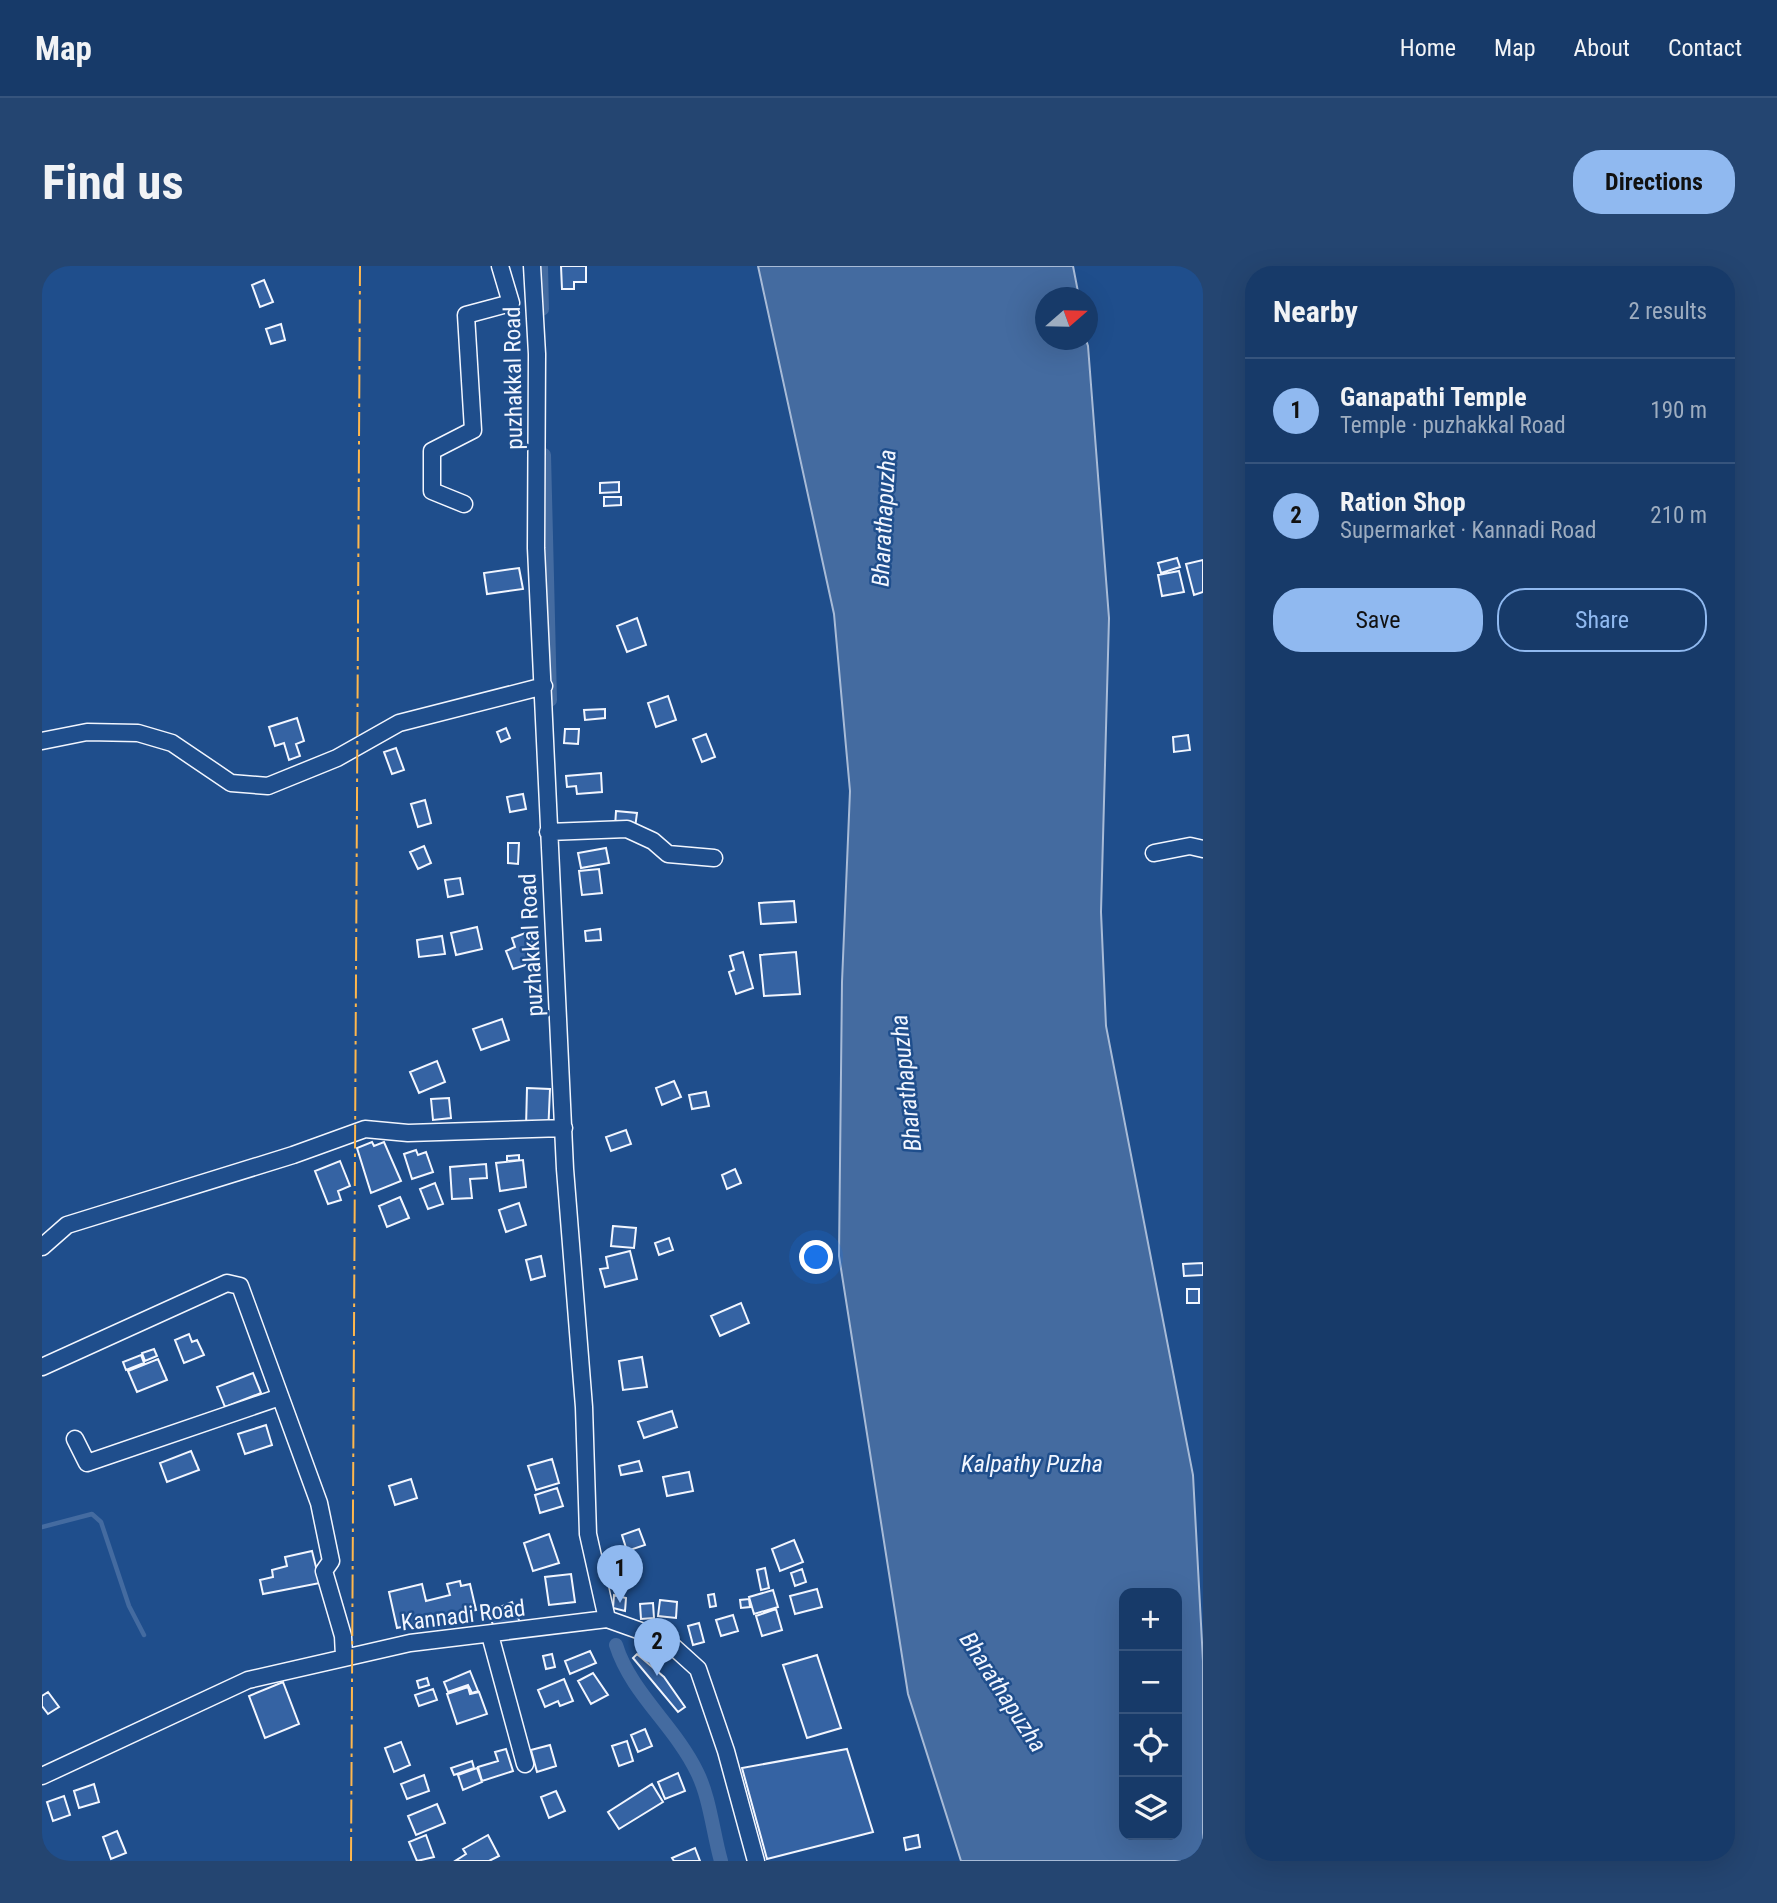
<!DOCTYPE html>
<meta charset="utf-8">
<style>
body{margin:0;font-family:"Roboto Condensed",sans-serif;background:#244571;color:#f1f3f6}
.controls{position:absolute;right:21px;bottom:21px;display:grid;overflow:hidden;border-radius:14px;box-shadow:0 7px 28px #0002}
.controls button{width:63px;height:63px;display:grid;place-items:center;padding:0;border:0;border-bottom:2px solid #36547d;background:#173a69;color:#f1f3f6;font:35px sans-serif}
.compass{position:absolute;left:993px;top:21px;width:63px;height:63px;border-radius:50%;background:#173a69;box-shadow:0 7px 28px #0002;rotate:70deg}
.you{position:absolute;left:775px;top:992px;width:24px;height:24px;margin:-18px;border:5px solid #fff;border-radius:50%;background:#1a73e8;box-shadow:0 0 0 10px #1a73e833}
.badge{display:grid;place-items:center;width:46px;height:46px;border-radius:50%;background:#90b9f0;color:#111;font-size:23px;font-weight:700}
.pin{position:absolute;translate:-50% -58px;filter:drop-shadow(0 2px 4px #0008)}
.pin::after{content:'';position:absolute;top:37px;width:24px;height:21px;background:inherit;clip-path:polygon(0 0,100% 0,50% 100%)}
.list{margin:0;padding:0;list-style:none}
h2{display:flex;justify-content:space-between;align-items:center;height:91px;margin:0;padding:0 28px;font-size:30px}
h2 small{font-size:23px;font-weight:400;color:#9eadc0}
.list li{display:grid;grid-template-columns:46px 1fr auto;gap:21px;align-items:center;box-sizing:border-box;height:105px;padding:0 28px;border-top:2px solid #36547d}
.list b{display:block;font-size:26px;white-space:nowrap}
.list p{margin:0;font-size:23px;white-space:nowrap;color:#9eadc0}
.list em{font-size:23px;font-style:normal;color:#9eadc0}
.actions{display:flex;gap:14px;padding:21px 28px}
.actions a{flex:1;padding:16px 0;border:2px solid #90b9f0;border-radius:28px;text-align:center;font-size:24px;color:#90b9f0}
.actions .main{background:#90b9f0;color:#111}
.icon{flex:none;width:38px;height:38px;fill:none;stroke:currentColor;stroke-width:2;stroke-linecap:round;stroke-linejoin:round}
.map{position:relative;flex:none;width:1161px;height:1595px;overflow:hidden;border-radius:28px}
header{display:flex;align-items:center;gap:42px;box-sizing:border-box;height:98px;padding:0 35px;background:#173a69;border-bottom:2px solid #36547d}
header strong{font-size:33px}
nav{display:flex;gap:38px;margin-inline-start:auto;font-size:24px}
.intro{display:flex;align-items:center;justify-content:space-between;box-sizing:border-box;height:168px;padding:0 42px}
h1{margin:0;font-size:49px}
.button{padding:18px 32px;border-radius:28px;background:#90b9f0;color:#111;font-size:24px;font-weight:700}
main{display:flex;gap:42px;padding:0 42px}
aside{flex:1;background:#173a69;border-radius:28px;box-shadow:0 7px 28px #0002}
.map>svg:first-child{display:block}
.water{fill:#446ba0;stroke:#a8bbd7;stroke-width:2;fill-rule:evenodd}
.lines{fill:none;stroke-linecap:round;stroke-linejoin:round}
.stream{stroke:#446ba0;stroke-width:4.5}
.canal{stroke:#446ba0;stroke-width:14}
.building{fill:#3563a3;stroke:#f2f6ff;stroke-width:2}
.minor-casing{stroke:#f2f6ff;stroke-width:19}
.minor{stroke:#1f4e8c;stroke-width:16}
.power{stroke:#ffb74d;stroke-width:2;stroke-dasharray:24 5 3.5 5;stroke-linecap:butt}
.labels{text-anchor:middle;stroke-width:5;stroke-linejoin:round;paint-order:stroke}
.street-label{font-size:23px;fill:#f2f6ff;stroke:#1f4e8c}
.water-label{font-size:24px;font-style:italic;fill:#f2f6ff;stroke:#1f4e8c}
</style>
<header>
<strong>Map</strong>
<nav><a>Home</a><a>Map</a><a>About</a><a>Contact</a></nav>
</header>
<div class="intro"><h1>Find us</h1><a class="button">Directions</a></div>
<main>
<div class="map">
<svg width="1161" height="1595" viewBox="0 0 1161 1595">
<rect width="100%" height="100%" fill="#1f4e8c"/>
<path class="water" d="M716,0H1031L1037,31L1004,32V74H1044L1046,80L1067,352L1059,646L1064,760L1151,1209L1161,1395V1595H919L866,1428L797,990L800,716L808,525L792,348ZM1082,1327H1135V1569H1082Z"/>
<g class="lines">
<path class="stream" d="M0,1261L50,1248L59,1256L87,1340L102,1369"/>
<path class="canal" d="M499,0L500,43
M502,189L508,434
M574,1379C589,1427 633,1460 655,1506C668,1532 671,1567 679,1595"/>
</g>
<path class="building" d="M519,0H544V16H532V23H520Z
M222,14L231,36L218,41L210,19Z
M239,58L243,74L229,78L224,63Z
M577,216V226L558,227V217Z
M562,231H579V239L562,240Z
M1135,292L1138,301L1119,307L1116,297Z
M1161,294V326L1152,329L1144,298Z
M477,302L481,323L445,328L442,307Z
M1137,305L1142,326L1120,330L1116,309Z
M595,352L604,379L585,386L575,360Z
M626,430L634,454L614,461L606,437Z
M563,443V452L543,454L542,444Z
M255,452L262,475L254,478L258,490L247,494L242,477L233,480L227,461Z
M464,462L468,472L459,476L455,466Z
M523,463H537L536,478L522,477Z
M664,468L673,491L660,496L651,473Z
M1146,469L1148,484L1132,486L1131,471Z
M354,482L362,504L350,508L342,486Z
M559,507L560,526L535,528L534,520L525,521L524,510Z
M481,528L484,543L468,546L465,531Z
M383,534L389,557L376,561L369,538Z
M574,545L595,547L593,562L573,561Z
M466,577H477L476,598L466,597Z
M382,580L389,597L376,603L368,586Z
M564,582L567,597L539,602L536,587Z
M557,603L560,627L540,629L537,605Z
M418,612L421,628L406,631L403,614Z
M752,635L754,656L719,658L717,637Z
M435,661L440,683L414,689L409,667Z
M558,663L559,674L544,675L543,665Z
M486,666L494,687L484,691L487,698L471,703L464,685L473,681L470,672Z
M400,670L403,688L377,691L375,674Z
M701,686L711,722L694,728L687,706L692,704L688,690Z
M754,686L758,728L722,730L718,689Z
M460,753L467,774L439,784L431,763Z
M395,795L403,816L377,827L368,806Z
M632,815L639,831L620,839L614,822Z
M485,822L508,823L506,869L484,861Z
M664,826L667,840L650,843L647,829Z
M407,832L409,852L391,854L389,833Z
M584,864L589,878L569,885L564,871Z
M330,876L332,880L342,876L359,915L329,927L315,882Z
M374,884L376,889L384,886L391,906L370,913L362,888Z
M477,889V894L465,895V890Z
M481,894L484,921L458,925L454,897Z
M298,895L308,920L296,925L299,934L286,938L273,905Z
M444,898L445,912L428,913L430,932L410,933L408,901Z
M693,903L699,917L685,923L680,909Z
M393,917L401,938L386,943L378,923Z
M358,931L367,952L345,961L337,940Z
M477,937L484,959L464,966L457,944Z
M571,960L594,962L592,982L569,980Z
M627,972L631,984L617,989L613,977Z
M588,985L595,1013L563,1021L558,1003L566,1002L564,991Z
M499,990L503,1010L489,1014L484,994Z
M1161,997V1009L1142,1010L1141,998Z
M1145,1023H1157V1037H1145Z
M699,1037L707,1057L678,1070L669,1050Z
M147,1068L150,1076L155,1074L162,1089L142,1097L133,1074Z
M112,1083L115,1090L103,1095L100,1087Z
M99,1089L102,1097L84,1104L81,1096Z
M600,1091L605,1121L581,1124L577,1095Z
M116,1093L125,1114L95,1126L86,1105Z
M211,1107L219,1127L183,1141L175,1121Z
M630,1145L635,1161L602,1172L596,1156Z
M224,1159L230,1179L203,1188L196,1168Z
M149,1185L157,1204L125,1216L118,1197Z
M510,1193L517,1217L494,1224L486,1200Z
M597,1195L600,1205L579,1209L577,1200Z
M647,1206L651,1225L625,1230L621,1211Z
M369,1213L375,1232L353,1239L347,1220Z
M515,1222L521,1240L498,1247L493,1229Z
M597,1263L603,1279L585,1285L580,1269Z
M507,1268L517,1297L491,1305L482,1277Z
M752,1274L761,1296L738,1305L730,1283Z
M270,1285L278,1317L221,1328L218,1314L231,1311L230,1304L245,1300L243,1291Z
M723,1302L727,1322L719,1324L715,1304Z
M760,1303L764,1316L753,1320L749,1307Z
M529,1308L533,1336L507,1339L503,1311Z
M418,1315L419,1320L428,1318L434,1344L355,1362L347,1326L380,1318L384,1335L408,1329L405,1318Z
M775,1323L780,1341L753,1348L748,1330Z
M731,1324L736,1341L712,1348L707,1331Z
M672,1328L674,1340L668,1341L666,1329Z
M572,1329L584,1332L583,1345L571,1342Z
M707,1333L708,1341L699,1342L698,1334Z
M618,1334L635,1336L634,1352L616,1350Z
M470,1336L480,1362L456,1371L446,1346Z
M611,1337L612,1352L599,1353L598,1338Z
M734,1343L740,1364L720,1370L714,1350Z
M691,1349L696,1365L679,1370L674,1354Z
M657,1357L662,1376L651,1379L646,1360Z
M548,1385L554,1397L528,1408L523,1395Z
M510,1388L513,1401L504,1403L501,1390Z
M595,1388L622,1411L643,1441L636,1446L591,1392Z
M775,1389L799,1462L765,1472L741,1399Z
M428,1405L436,1425L430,1427L426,1419L406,1426L402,1416Z
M551,1407L566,1429L549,1438L536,1415Z
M385,1412L387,1419L377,1422L375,1415Z
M522,1413L531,1435L518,1440L516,1435L503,1441L496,1424Z
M241,1416L257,1458L223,1472L207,1430Z
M426,1421L428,1428L437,1426L445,1448L415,1458L405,1428Z
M391,1423L395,1434L377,1440L373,1429Z
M6,1426L17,1441L6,1448L0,1440V1430Z
M603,1463L610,1480L596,1486L589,1469Z
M585,1475L591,1495L577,1500L570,1480Z
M359,1476L368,1499L352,1506L343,1482Z
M508,1479L514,1500L495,1506L489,1484Z
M464,1483L471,1505L440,1515L436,1501L456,1495L453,1486Z
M805,1483L831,1566L725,1593L700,1502Z
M430,1495L432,1502L412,1509L409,1502Z
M435,1502L440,1516L421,1524L416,1509Z
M636,1507L643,1525L623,1533L616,1516Z
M382,1509L387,1525L365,1533L359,1518Z
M52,1518L57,1536L37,1542L32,1525Z
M610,1518L621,1536L577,1563L566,1546Z
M514,1525L523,1545L507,1552L499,1531Z
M22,1530L28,1549L11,1555L5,1536Z
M395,1538L403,1557L374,1569L366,1550Z
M75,1565L84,1587L69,1593L61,1571Z
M384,1569L392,1591L375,1595L367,1576Z
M446,1569L457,1590L447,1595H413L424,1588L421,1583Z
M876,1569L878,1581L864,1584L862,1572Z
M653,1582L658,1595H632L630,1592Z"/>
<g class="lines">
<defs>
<path id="minor" d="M490,0L495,88L494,282L523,903L542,1141L546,1268L565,1353
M422,238L390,225V185L431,164L424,49L469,37L458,0
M0,475L45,466L96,467L130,477L189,517L226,520L295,492L357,457L502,420
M506,566L585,563L611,575L626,588L672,592
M1112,587L1148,580L1161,583
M0,981L25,959L251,889L323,863L366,867L522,862
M0,1101L185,1017L198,1020L277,1237L289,1295L282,1305L301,1370L302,1390
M33,1173L45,1197L238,1131
M448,1369L483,1498
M0,1510L206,1414L368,1377L565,1353L624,1374L656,1403L684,1485L714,1595"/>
</defs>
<use href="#minor" class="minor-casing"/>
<use href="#minor" class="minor"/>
<path class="power" d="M309,1595L318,0"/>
</g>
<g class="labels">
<g class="street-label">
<text transform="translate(471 112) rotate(-91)" y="8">puzhakkal Road</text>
<text transform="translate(489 679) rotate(-93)" y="8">puzhakkal Road</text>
<text transform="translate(421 1349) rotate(-7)" y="8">Kannadi Road</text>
</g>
<g class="water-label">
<text transform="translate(842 252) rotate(-87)" y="8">Bharathapuzha</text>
<text transform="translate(864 817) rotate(-96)" y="8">Bharathapuzha</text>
<text x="990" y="1206">Kalpathy Puzha</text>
<text transform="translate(961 1426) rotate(57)" y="8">Bharathapuzha</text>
</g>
</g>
</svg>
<div class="controls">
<button>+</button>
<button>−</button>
<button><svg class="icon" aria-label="locate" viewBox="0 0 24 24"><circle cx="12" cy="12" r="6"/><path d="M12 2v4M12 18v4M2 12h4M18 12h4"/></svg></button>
<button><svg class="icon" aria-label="layers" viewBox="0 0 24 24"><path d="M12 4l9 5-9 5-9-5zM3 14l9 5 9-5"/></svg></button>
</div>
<svg class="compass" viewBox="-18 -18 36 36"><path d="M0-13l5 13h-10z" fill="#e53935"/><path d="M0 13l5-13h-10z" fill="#9eadc0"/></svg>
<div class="you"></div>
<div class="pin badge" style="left:578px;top:1337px">1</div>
<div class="pin badge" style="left:615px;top:1410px">2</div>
</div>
<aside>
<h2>Nearby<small>2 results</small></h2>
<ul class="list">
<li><span class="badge">1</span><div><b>Ganapathi Temple</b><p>Temple · puzhakkal Road</p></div><em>190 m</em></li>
<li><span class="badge">2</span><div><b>Ration Shop</b><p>Supermarket · Kannadi Road</p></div><em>210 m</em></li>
</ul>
<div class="actions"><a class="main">Save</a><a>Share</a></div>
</aside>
</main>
